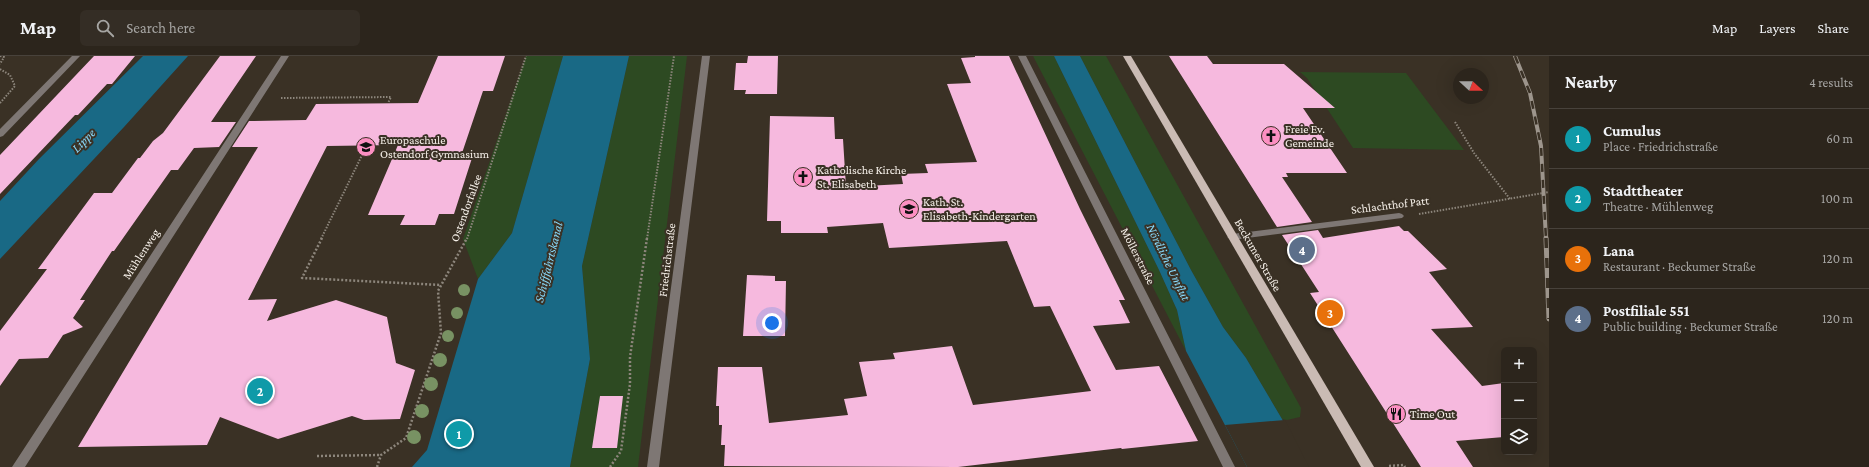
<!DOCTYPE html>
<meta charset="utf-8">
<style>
body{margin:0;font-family:"Crimson Pro",serif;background:#342d25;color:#f1f3f6}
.controls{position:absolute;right:12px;bottom:12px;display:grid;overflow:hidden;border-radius:6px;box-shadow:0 4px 16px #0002}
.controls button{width:36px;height:36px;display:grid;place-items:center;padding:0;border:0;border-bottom:1px solid #48423b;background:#2c251c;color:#f1f3f6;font:20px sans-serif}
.compass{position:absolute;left:1453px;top:12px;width:36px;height:36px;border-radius:50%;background:#2c251c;box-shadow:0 4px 16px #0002;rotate:111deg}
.you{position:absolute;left:772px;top:267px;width:14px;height:14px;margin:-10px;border:3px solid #fff;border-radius:50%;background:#1a73e8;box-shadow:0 0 0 6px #1a73e833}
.badge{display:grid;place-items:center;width:26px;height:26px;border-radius:50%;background:#fc8fc2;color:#fff;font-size:13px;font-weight:700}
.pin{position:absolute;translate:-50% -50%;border:2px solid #fff;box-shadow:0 1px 4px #0006}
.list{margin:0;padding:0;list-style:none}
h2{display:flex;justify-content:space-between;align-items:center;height:52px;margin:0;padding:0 16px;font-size:17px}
h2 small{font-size:13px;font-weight:400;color:#a6a5a3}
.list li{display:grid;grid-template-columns:26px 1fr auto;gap:12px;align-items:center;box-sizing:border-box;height:60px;padding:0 16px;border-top:1px solid #48423b}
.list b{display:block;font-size:15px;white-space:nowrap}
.list p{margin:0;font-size:13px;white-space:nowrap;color:#a6a5a3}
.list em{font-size:13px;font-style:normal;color:#a6a5a3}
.icon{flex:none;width:22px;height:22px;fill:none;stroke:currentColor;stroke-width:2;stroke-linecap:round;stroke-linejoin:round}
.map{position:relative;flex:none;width:1549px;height:411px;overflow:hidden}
header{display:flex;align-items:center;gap:24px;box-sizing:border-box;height:56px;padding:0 20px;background:#2c251c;border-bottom:1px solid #48423b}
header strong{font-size:19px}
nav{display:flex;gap:22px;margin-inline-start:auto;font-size:14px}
.search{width:280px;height:36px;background:#342d25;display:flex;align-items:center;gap:10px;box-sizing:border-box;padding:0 14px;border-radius:6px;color:#a6a5a3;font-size:15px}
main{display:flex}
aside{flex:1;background:#2c251c}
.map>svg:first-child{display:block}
.green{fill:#2d4a22}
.water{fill:#196985}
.pier{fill:#3a3125}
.building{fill:#f6b9de}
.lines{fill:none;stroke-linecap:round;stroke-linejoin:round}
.path-far1{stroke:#8d867c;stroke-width:2;stroke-dasharray:1.5 1.5;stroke-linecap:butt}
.path{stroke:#8d867c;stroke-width:2.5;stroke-dasharray:2 2;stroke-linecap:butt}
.minor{fill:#7e7774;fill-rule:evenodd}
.major{fill:#cabbb4;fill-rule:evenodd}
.rail-far1-casing{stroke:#9d958c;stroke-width:4}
.rail-casing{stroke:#9d958c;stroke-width:5}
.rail-far1{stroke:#3a3125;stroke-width:2.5;stroke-dasharray:8;stroke-linecap:butt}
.rail{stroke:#3a3125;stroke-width:3.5;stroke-dasharray:10;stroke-linecap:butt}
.tree{fill:#789263}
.labels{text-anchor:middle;stroke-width:4;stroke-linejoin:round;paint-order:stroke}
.poi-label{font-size:12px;fill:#f6f0e9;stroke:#3a3125;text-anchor:start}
.street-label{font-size:12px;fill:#f6f0e9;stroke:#3a3125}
.water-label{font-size:13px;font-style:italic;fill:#88d9fa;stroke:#3a3125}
</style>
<header>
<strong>Map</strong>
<div class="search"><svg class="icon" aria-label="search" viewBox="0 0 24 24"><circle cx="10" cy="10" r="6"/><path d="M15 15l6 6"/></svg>Search here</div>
<nav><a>Map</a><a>Layers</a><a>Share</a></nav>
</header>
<main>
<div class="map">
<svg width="1549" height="411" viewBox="0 0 1549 411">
<rect width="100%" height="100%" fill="#3a3125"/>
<path class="green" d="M526,0H563L512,177L478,223L463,183Z
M629,0H687L638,411H570L590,303L582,210Z
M1033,0H1054L1159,214L1177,254L1186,295Z
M1080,0H1106L1301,352L1300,361L1287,364L1282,363L1246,302L1223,271L1191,214Z
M1300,16L1406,17L1464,94L1353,92L1307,22Z"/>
<path class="water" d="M143,0H188L124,71L0,203V145L39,103Z
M563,0H629L582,210L590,303L570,411H412L427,394L478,223L512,177Z
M1054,0H1080L1191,214L1223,271L1246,302L1282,363L1307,411H1247L1186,295L1177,254L1159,214Z"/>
<path class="pier" d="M1285,364L1309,411H1247L1225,369Z"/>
<path class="building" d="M94,0H135L112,28H107L78,59H75L0,138V99Z
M220,0H256L211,66H236L219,91L194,92L178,114H171L114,195H112L80,244H85L73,262L83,271L63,279L48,302L19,303L0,330V275L47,213H38L94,137H112L138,102H140L153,85L163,77Z
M438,0H505L493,35H483L460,103L472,102L454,158H439L435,169H400L405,159H368L398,89L327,90L248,244L277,243L267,265L336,244L387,261L396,307L415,314L400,363L364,364L352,360L278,383L220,361L207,389L78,391L258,91H232L249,65L306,64L316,48L418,47Z
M748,0H778L777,38H745L746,34H734L736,7H747Z
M975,0H1009L1080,153L1125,244H1119L1130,267L1093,270L1116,314L1159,310L1198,385L1122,393L1121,392L958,411L724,410L725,389H721L722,369H719V350H716L718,311H762L769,367L848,359L844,343L867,340L859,306L895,303L893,297L952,290L973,349L1091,335L1050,250L1034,251L1007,185L889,192L883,167L827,171L828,177H781V165H767L770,60L834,61L835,83H843L846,131L903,128L901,118L928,117L925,108L977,106L947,28L971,27L961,2L975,1Z
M1169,0H1207L1213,8H1284L1335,52H1303L1347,117H1286L1288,121H1282L1312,166L1277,171Z
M1399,170L1404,175H1408L1447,213L1429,216L1473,271L1431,273L1482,330L1504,327V381L1456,385L1473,411H1421L1310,237L1319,236L1282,179L1318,174L1323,182Z
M747,219L775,220V225H786L785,280H743Z
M600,340H623L617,392H592Z"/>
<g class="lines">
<path class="path-far1" d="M0,0L4,1L0,8
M0,13L10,19L15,30L0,47
M281,42L391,41L388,47
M1455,66L1474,97L1510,143
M1419,158L1549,136
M321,183L367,89
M467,183L526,0
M647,183L674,0"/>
<path class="path" d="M322,182L302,222L441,229
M317,400L381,399
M1389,410L1404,409L1405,411
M377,411L381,399L406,382L441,277L438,235L467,182
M610,411L621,395L630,328V301L647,182"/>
<path class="minor" d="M72,0H80L3,80L0,81V73Z
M281,0H289L25,411H12Z
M702,0H710L659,411H647Z
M1018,0H1026L1235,411H1223Z
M1399,157L1402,158L1404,160L1402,162L1232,184L1227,181L1232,178Z"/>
<path class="major" d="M1123,0H1131L1374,411H1361Z"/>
<defs>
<path id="rail-far1" d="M1515,0L1530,37L1541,90L1546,183"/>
<path id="rail" d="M1546,182L1549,263"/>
</defs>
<use href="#rail-far1" class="rail-far1-casing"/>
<use href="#rail" class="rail-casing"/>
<use href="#rail-far1" class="rail-far1"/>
<use href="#rail" class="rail"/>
</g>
<g class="tree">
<circle cx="464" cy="234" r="6"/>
<circle cx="457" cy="257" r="6"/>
<circle cx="448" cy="280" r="6"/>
<circle cx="440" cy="304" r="7"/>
<circle cx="431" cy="328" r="7"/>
<circle cx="422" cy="355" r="7"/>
<circle cx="414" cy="381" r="7"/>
</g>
<defs>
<symbol id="church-disc" viewBox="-11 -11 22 22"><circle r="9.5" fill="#fc8fc2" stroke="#3a3125"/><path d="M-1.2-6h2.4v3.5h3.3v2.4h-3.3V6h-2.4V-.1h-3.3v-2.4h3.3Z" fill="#111"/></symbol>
<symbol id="school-disc" viewBox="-11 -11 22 22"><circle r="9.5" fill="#fc8fc2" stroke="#3a3125"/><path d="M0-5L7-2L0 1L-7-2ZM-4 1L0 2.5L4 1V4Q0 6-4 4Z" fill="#111"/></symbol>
<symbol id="restaurant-disc" viewBox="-11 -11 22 22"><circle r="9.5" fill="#fc8fc2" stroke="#3a3125"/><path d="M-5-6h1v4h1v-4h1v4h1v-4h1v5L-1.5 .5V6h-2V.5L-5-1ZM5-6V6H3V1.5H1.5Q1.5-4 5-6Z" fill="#111"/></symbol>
</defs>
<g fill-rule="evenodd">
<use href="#church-disc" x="1260" y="69" width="22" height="22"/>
<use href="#school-disc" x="355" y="80" width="22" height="22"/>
<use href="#church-disc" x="792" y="110" width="22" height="22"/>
<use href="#school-disc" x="898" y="142" width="22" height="22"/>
<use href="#restaurant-disc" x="1385" y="347" width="22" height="22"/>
</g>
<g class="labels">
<g class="poi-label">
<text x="1285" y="77">Freie Ev.<tspan x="1285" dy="14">Gemeinde</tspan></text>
<text x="380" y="88">Europaschule<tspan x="380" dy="14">Ostendorf Gymnasium</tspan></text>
<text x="817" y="118">Katholische Kirche<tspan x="817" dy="14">St. Elisabeth</tspan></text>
<text x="923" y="150">Kath. St.<tspan x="923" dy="14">Elisabeth-Kindergarten</tspan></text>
<text x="1410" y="362">Time Out</text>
</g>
<g class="street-label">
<text transform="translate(1390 149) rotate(-7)" y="4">Schlachthof Patt</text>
<text transform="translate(466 152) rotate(-70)" y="4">Ostendorfallee</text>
<text transform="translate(141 198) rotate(-57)" y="4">Mühlenweg</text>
<text transform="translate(1258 199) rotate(60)" y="4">Beckumer Straße</text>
<text transform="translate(1138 200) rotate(63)" y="4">Möllerstraße</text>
<text transform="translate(667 204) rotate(-83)" y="4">Friedrichstraße</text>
</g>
<g class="water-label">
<text transform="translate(83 84) rotate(-45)" y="5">Lippe</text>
<text transform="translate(548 206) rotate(-76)" y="5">Schifffahrtskanal</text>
<text transform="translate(1169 206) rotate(64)" y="5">Nördliche Umflut</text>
</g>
</g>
</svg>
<div class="controls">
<button>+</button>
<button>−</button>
<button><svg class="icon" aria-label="layers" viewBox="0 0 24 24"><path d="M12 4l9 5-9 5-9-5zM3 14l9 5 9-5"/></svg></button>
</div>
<svg class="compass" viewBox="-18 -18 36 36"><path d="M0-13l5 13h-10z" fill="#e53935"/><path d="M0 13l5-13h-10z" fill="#a6a5a3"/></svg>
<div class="you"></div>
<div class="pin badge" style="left:459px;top:378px;background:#0f9aa8">1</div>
<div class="pin badge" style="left:260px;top:335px;background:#0f9aa8">2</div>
<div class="pin badge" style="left:1330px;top:257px;background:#e8710a">3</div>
<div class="pin badge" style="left:1302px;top:194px;background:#5c6f8a">4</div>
</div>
<aside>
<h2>Nearby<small>4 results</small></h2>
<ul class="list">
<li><span class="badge" style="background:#0f9aa8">1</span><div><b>Cumulus</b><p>Place · Friedrichstraße</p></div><em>60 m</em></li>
<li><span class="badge" style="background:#0f9aa8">2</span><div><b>Stadttheater</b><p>Theatre · Mühlenweg</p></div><em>100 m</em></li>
<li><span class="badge" style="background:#e8710a">3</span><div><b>Lana</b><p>Restaurant · Beckumer Straße</p></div><em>120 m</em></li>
<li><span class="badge" style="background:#5c6f8a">4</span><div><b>Postfiliale 551</b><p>Public building · Beckumer Straße</p></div><em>120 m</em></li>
</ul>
</aside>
</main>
